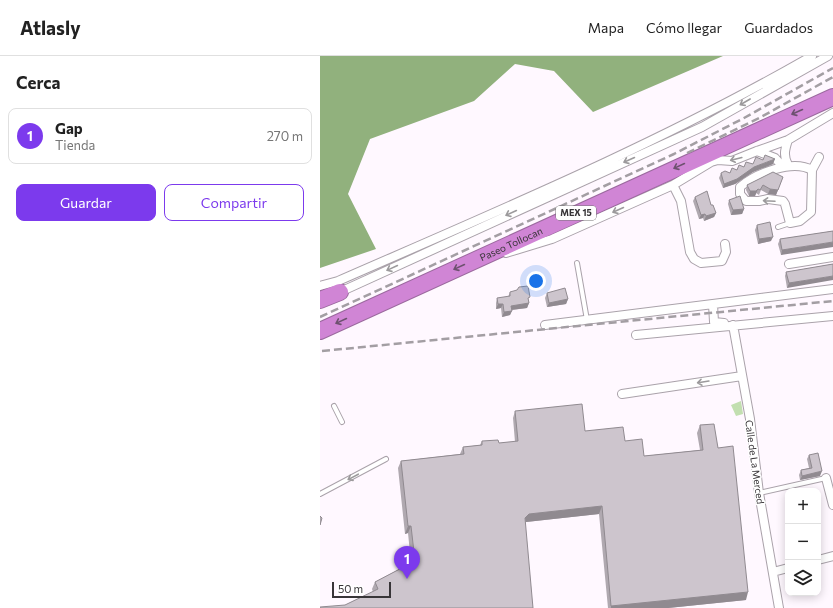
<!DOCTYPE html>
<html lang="es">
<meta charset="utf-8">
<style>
body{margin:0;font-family:Commissioner,sans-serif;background:#f2f2f2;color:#222}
.controls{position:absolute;right:12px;bottom:12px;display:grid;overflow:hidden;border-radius:8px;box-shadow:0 2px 10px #0003}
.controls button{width:36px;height:36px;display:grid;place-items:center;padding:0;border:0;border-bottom:1px solid #e0e0e0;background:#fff;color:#222;font:20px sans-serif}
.scale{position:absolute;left:12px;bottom:10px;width:59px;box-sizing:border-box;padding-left:4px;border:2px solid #383538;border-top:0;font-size:11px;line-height:14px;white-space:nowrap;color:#383538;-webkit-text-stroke:3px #fff;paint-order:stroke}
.you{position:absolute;left:216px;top:225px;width:14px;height:14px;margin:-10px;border:3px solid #fff;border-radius:50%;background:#1a73e8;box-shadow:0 0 0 6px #1a73e833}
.badge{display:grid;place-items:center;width:26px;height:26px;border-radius:50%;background:#7c3aed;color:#fff;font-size:13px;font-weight:700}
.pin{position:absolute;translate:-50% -33px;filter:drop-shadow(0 1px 2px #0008)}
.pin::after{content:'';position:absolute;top:21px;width:14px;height:12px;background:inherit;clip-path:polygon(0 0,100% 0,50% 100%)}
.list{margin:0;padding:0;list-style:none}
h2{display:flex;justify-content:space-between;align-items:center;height:52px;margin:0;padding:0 16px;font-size:17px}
h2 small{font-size:13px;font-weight:400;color:#767676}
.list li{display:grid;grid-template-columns:26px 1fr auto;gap:12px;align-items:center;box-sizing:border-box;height:56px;margin:0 8px 8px;padding:0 8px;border:1px solid #e0e0e0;border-radius:8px}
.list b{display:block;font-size:15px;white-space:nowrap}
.list p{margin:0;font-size:13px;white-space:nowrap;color:#767676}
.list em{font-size:13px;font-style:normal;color:#767676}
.actions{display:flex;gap:8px;padding:12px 16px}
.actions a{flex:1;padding:9px 0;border:1px solid #7c3aed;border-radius:8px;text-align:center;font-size:14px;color:#7c3aed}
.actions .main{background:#7c3aed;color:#fff}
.icon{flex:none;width:22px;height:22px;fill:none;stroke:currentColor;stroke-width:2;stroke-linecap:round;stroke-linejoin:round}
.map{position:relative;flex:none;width:513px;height:552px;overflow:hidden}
header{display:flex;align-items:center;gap:24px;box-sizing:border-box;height:56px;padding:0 20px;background:#fff;border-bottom:1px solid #e0e0e0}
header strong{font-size:19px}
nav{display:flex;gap:22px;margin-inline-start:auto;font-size:14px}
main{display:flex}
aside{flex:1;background:#fff}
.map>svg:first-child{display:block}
.green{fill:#c2dfb0}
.water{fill:#91b17d}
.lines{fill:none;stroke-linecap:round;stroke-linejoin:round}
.lane-casing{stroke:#aaa2aa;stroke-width:6}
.street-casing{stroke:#aaa2aa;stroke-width:10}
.highway-casing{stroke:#9b699e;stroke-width:18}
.lane{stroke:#fff;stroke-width:4}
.street{stroke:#fff;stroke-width:8}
.highway{stroke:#d085d5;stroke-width:16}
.rail{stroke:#a39ea3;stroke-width:2.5;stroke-dasharray:8 4;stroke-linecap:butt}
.wall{fill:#b0a9b0}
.shaded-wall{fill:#908a90}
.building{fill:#cdc5cd;stroke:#908a90}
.oneway{stroke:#9c9a9c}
.oneway2{stroke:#6d516f}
.labels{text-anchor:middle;stroke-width:3;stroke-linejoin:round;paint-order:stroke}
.shield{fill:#fff;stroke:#747274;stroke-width:1}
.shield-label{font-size:9px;font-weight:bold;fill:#383538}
.street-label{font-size:10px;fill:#383538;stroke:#fff}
</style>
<header>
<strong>Atlasly</strong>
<nav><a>Mapa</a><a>Cómo llegar</a><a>Guardados</a></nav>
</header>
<main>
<aside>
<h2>Cerca<small></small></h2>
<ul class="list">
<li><span class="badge">1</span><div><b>Gap</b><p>Tienda</p></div><em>270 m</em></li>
</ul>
<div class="actions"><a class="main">Guardar</a><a>Compartir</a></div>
</aside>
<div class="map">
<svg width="513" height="552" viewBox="0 0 513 552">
<rect width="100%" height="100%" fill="#fff8ff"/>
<path class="green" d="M421,345L423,358L416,360L411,349Z"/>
<path class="water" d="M0,0H403L273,56L234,15L195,8L154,45L50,83L28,138L56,193L0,212Z"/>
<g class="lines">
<defs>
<path id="lane" d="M458,171L470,167
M257,207L267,264
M14,350L22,366
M439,437L506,422
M0,438L66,403"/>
<path id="street" d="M437,95L455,102L463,111
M468,109C463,100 465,93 468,84
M492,114C473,103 436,117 420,131V138L426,145H439L448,143L463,145L465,148L470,167L480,165L491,156L492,114L499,101
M353,129L361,145L370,196L374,203L381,207L402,205L406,196L405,188
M186,197L232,183L353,129L391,106L398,104L412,105L437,95L468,84L513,57
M469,208L513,201
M0,230L18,225C178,155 341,87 492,0
M20,236L382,71L508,0
M393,248L394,266L404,267
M225,269L513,233
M413,269L430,363L439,437L459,552
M316,279L513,260
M302,338L422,320
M506,422L513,449
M498,504L513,500
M453,516L468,512"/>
<g id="highway">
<path d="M0,244L20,236"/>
<path id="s1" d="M0,275L513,41"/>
</g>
</defs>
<use href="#lane" class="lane-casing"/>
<use href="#street" class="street-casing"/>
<use href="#highway" class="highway-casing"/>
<use href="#lane" class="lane"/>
<use href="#street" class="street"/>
<use href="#highway" class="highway"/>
<path class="rail" d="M367,97L441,61L513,21
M0,261L354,98L424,62L513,12
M2,295L513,245"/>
</g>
<path class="wall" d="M433,108H453L433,116L415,128L403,132L399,122L401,117H410L424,111Z
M463,121L456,139L448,138L441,134L439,139L436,137L435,140H429L426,134L427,129Z
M375,141L391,149L396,157L394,161L384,165L383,162L379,163L373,145Z
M409,144L424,153L422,158L411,159L408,148Z
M437,169L451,185L438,188L435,174Z
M513,175L461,199L458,188L460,183Z
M513,208L467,232L465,220L466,216Z
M190,236L209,245V247L207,252L192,254L190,259L182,261L181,252L176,253V247L177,242L188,241Z
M227,237L248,243L246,248L227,251L225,242Z
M195,355L265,375L305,385L324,400L380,394L377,377L380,369L398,392L426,544L348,552H288L279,458L206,466L25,549L53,536L52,533L55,526L91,507L88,477L85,478L78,412L81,405L140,398L143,391L160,389L162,385L179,387L195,386L193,362Z
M489,399L500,420L480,424L479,419L481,414L489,412L487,403Z"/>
<path class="shaded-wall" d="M455,103L453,108L433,116L415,128L403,132L404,128L434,111Z
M438,133L435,140H429L430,135Z
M450,133L458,134L456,139L448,138Z
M424,153L422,158L411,159L413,154Z
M396,157L394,161L384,165L386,160Z
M385,158L383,162L379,163L381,159Z
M453,181L451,185L438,188L439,183Z
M513,186V191L461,199L462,194Z
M513,220V224L467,232L469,227Z
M248,243L246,248L227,251L229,247Z
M209,247L207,252L190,254L191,250Z
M178,248H183L181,252L176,253Z
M192,255L190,259L182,261L184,256Z
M502,415L500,420L480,424L482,420Z
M282,450L279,458L206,466L205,462L209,458Z
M88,470H91L88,477L85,478Z
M428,536L426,544L348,552H291V550Z"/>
<path class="building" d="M445,99L455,103L434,111L417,123L404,128L401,117L405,115L410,117L412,112L417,114L419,109L424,111L426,106L433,108L436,101L443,104Z
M453,116L463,121L458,134L450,133L443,129L440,134L438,133L436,135H430L427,129Z
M387,135L391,149H393L396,157L386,160L385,158L381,159L375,141Z
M420,140L424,153L413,154L409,144Z
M450,166L453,181L439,183L437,169Z
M513,175V186L462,194L460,183Z
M513,208V220L469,227L466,216Z
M208,230L210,241L208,242L209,247L191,250L192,255L184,256L183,248H178L177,242L190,240V236L197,234L199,231Z
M245,232L248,243L229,247L227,237Z
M262,348L265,375L303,371L305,385L322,383L324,400L383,394L380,369L394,368L398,392L413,390L428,536L291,550L282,450L209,458L205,462L213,552H0V551L25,549L58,533L55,526L95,505L91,470H88L81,405L144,398L143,391L162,389V385L178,384L179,387L198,385L195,355Z
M498,397L502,415L482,420L481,414L492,412L489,399Z
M0,460L2,462L0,469Z"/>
<defs><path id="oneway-shaft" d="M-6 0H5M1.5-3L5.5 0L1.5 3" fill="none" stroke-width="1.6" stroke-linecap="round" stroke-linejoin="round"/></defs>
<g class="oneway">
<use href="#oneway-shaft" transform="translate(425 46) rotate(150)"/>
<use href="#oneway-shaft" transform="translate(416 103) rotate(166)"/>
<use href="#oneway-shaft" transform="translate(309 104) rotate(156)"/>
<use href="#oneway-shaft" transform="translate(449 145) rotate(-177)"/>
<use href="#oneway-shaft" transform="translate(298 154) rotate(156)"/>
<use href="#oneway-shaft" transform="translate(191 157) rotate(155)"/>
<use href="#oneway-shaft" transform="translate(72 212) rotate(155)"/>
<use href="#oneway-shaft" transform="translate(383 326) rotate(171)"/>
<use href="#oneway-shaft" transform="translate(33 421) rotate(152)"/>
</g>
<g class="oneway2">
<use href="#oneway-shaft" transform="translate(477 56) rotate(156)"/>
<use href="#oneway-shaft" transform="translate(359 110) rotate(155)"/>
<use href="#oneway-shaft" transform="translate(139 211) rotate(155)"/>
<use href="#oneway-shaft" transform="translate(21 265) rotate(155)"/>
</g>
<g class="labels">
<rect class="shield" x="236" y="150" width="40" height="14" rx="3"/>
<g class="shield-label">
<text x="256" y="160">MEX 15</text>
</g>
<g class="street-label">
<text dy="4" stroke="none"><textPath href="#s1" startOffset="210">Paseo Tollocan</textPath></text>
<text transform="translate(435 406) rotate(82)" y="4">Calle de La Merced</text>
</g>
</g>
</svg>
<div class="controls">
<button>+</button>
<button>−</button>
<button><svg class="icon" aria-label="layers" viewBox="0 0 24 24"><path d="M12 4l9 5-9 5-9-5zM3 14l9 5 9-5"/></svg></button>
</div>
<div class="scale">50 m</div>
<div class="you"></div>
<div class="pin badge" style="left:87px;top:523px">1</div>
</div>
</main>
